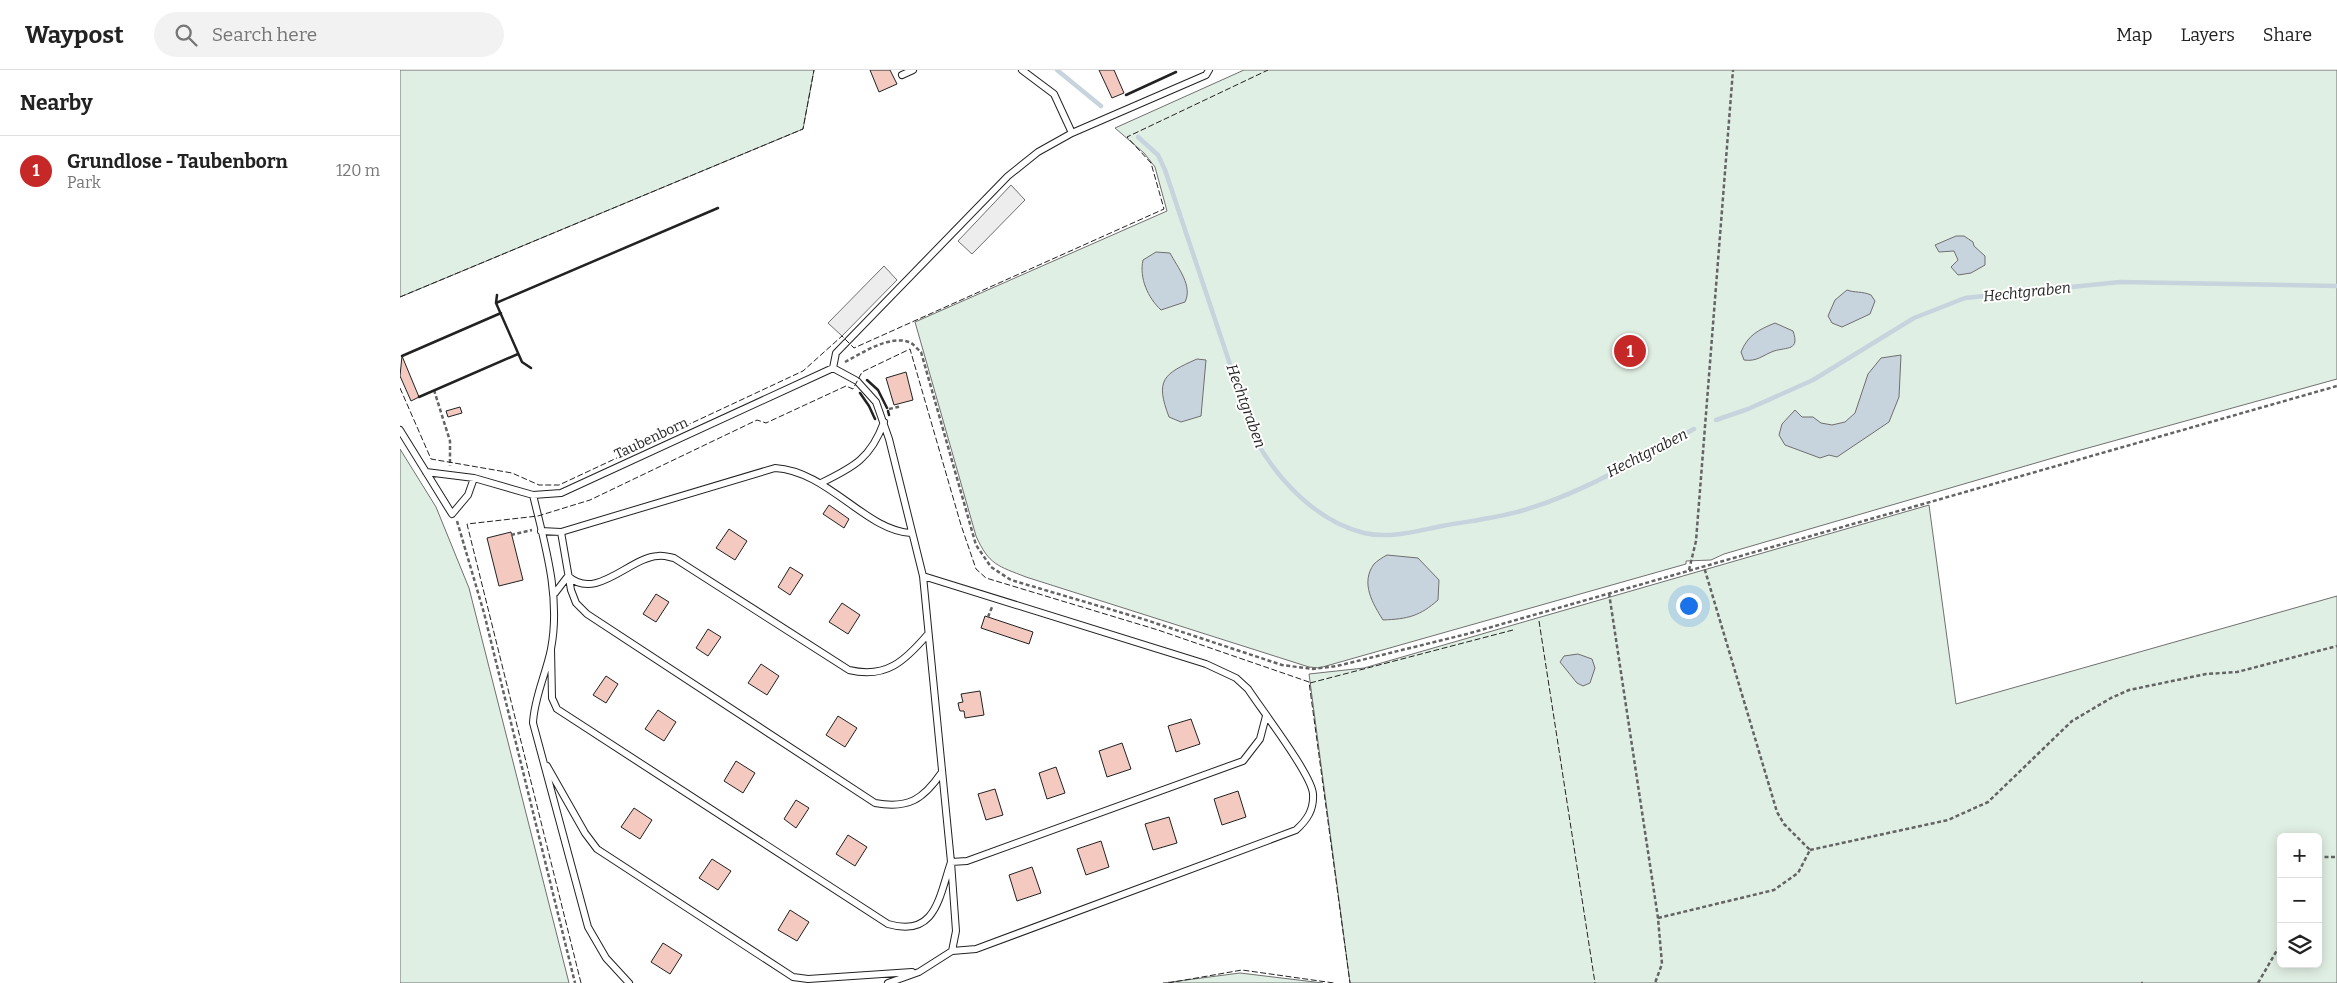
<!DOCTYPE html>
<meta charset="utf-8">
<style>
body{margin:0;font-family:Bitter,serif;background:#f2f2f2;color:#222}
.controls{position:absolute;right:15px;bottom:15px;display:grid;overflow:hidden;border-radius:8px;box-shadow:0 2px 12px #0003}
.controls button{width:45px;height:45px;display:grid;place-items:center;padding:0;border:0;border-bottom:1px solid #e0e0e0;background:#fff;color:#222;font:25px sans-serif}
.you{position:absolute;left:1288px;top:535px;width:18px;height:18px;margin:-12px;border:4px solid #fff;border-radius:50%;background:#1a73e8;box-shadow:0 0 0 8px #1a73e833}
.badge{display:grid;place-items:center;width:32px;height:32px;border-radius:50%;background:#c62828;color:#fff;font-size:16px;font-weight:700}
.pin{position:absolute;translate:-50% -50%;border:2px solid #fff;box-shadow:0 1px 5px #0006}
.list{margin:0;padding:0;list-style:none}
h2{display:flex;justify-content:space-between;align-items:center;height:65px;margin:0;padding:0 20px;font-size:21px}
h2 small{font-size:16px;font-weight:400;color:#767676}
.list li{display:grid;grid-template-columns:32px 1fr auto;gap:15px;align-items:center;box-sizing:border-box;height:70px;padding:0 20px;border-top:1px solid #e0e0e0}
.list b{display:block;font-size:19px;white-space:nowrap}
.list p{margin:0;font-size:16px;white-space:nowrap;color:#767676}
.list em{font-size:16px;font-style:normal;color:#767676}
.icon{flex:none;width:28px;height:28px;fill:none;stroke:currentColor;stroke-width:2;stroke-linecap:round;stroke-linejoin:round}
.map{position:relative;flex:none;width:1937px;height:913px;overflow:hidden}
header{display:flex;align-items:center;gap:30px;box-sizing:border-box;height:70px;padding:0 25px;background:#fff;border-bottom:1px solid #e0e0e0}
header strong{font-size:24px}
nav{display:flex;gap:28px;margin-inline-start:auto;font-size:18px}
.search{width:350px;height:45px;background:#f2f2f2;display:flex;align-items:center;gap:12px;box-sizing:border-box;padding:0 18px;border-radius:28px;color:#767676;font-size:19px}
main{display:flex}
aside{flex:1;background:#fff}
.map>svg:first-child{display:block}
.green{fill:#e0efe3;stroke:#6f6f6f;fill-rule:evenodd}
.parking{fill:#ededed;stroke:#6f6f6f}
.water{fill:#c7d3dd;stroke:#6f6f6f}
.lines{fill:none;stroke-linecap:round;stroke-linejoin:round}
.stream{stroke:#c7d3dd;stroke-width:4.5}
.building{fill:#f3c9c0;stroke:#222}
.lane-casing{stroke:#222;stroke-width:8}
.path{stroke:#646464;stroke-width:2.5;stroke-dasharray:4 2.5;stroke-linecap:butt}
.lane{stroke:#fff;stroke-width:6}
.fence{stroke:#222;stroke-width:1;stroke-dasharray:6 2.5;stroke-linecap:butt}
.wall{stroke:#222;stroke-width:2.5}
.labels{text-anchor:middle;stroke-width:4;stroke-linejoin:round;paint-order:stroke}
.street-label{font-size:14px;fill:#222;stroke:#fff}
.water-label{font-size:15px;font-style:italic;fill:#222;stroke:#fff}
</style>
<header>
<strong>Waypost</strong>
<div class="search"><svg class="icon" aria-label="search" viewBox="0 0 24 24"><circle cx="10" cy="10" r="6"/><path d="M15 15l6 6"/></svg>Search here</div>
<nav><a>Map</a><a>Layers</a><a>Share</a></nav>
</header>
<main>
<aside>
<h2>Nearby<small></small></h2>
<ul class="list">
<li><span class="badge">1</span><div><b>Grundlose - Taubenborn</b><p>Park</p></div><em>120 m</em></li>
</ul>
</aside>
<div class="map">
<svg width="1937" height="913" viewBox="0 0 1937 913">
<rect width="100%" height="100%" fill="#fff"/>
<path class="green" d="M0,0H414L403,59L0,227Z
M844,0H1937V309L1670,383L1324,484L1311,490L1286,491V494L919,598L909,597L626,507C598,496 589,495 576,466L515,252L767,141L755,97L744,83L715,58Z
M0,379L36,437L69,518L169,913H0Z
M1529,435L1556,634L1937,526V913H950L909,604L964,598ZM1881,767H1918V894H1881Z
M840,903L923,913H763Z"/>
<path class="parking" d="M611,115L625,130L572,184L558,171Z
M484,196L497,210L442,266L428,253Z"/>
<path class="water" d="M1556,166H1564L1573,172L1574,176L1585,186V195L1571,203L1558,205L1551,197L1558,190L1554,181L1539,182L1535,175Z
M756,182L770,183C778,198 793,216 785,232L761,240C748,228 739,208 743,190Z
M1447,220C1455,223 1462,221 1471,225L1475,231L1470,244L1442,257L1432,253L1428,246L1435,230Z
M1375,253L1393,261C1400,281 1387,277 1374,281C1363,285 1357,292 1344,290L1341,282C1348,265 1358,260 1375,253Z
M1501,285L1499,327L1489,352L1437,387L1429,385L1420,388L1385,375L1379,365L1382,354L1395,340L1402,347H1413L1421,353L1432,355L1445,352L1455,343L1468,304L1481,288Z
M797,289L806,290L801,346L781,352L769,347C755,310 763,304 797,289Z
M987,485L1018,488L1039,510L1038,530C1020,546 1008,549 983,550C973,534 960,513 974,494C977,491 983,487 987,485Z
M1178,584L1192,589L1195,598L1190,613L1183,616L1177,613L1160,592L1164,586Z"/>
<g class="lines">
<path class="stream" d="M657,0L701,36
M738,67L758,85L765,100L855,369C878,410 916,451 964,463C990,469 1016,461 1042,456C1069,451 1098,448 1124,440C1183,423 1240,388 1294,359
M1316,350L1348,339L1413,310L1514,248L1565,228L1720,212L1937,216"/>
</g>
<path class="building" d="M470,0H490L497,14L479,22Z
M699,0H714L724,23L712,28Z
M2,286L19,327L11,331L0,306Z
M506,302L513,330L494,335L486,308Z
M60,337L62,343L48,347L46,341Z
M429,435L449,449L444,458L423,444Z
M329,459L347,471L335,490L316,478Z
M111,462L123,510L99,516L87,468Z
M390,497L403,505L390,525L378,517Z
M256,524L269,532L256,552L243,544Z
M442,533L460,545L448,564L429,552Z
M585,546L633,562L629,574L581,558Z
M308,559L321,567L308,586L296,578Z
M361,594L379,606L367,625L348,613Z
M206,606L218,614L206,633L193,625Z
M580,621L584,645L565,648L564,641H560L559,638L558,633L563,632L561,624Z
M258,640L276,652L264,671L245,659Z
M438,646L457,658L445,677L426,665Z
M791,649L800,674L776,682L768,656Z
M722,673L731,699L707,707L699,681Z
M336,691L355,703L343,723L324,711Z
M656,697L665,723L647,729L639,703Z
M595,719L603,745L586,750L578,724Z
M838,721L846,747L822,755L814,729Z
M396,730L409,738L396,758L384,749Z
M234,738L252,750L240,769L221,757Z
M769,747L777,773L753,780L745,754Z
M448,765L467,777L455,796L436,784Z
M701,771L709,797L686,805L677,779Z
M312,789L331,801L318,820L299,808Z
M632,797L641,823L617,831L609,805Z
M390,840L409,852L397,871L378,860Z
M263,873L282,885L270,904L251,892Z"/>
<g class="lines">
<defs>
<path id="lane" d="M622,0L654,24L672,63
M502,5L513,0
M433,298L457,311L476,332L489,369L523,506L551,792L556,861L552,881L519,902L488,913
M433,298L436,283L608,106L638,82L672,63L806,5L809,0
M0,360L52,444L68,425L74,408
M26,402L74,408L133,425L161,423L433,298
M421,413C454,397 471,388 484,352
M133,425C145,475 161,527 151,579C146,604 134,628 133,653L188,857L206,888L229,913
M141,461L161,462L375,398C428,401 466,461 511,463
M161,462L171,520L176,533L187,544L475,733C508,739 523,730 542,702
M523,506L806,594L836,608L848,619C861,639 912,705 913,724C914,740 907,750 896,760L576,879L552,881
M155,523L168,506C196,532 230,487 258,486C263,485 269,487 274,488L449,600C486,609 505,591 528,564
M151,579L152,628L157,639L488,854C536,868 539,827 551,792L567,791L843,691L860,669L866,646
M147,696L185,763L197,779L393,907L408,909L512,902"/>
</defs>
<use href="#lane" class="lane-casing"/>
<path class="path" d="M445,292C462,283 489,265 509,272C513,273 517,279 521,282L576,475L591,497L611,510L743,549L882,595L913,599L937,596L1067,564L1937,316
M34,320L50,371V396
M489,339L498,337L497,334
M57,451L84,543L175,913
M111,465L132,460
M1289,500L1296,471L1333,0
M1209,523L1258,848L1262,894L1255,913
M588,547L592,537
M1410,780L1548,750L1588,732L1672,651L1711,628L1729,620L1806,604L1837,602L1937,576
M1918,787H1937
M1258,848L1374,820L1398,803L1410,780L1384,754L1377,742L1304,497
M1741,913H1743
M1858,913L1880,875L1881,867"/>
<use href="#lane" class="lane"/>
<path class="fence" d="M0,227L403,59L414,0
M0,318L31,389L112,403L139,415H159L403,301L442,266L454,278L764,139L751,93L727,67L868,0
M1139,551L1195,913
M910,613L1113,560
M181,913L67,454L138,446L190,430L357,350L366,353L446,316L453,319L462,302L510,279L561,455L576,499L586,508L758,560L909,612L950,913
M768,913L842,900L934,913"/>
<path class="wall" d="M726,25L776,2
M97,225L96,233L122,292L131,298
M96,233L318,138
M2,286L101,243
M467,310L478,320L487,338
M460,323L469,336L475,349
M19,327L118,284
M488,341L489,345"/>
</g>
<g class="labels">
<g class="street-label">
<text transform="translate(251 368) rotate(-25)" y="5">Taubenborn</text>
</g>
<g class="water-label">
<text transform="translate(1627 222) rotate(-6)" y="5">Hechtgraben</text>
<text transform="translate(846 336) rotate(70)" y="5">Hechtgraben</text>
<text transform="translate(1247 383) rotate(-27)" y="5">Hechtgraben</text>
</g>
</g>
</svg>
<div class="controls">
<button>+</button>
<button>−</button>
<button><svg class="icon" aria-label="layers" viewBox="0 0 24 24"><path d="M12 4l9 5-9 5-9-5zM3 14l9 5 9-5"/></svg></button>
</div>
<div class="you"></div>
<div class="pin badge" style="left:1230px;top:281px">1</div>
</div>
</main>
